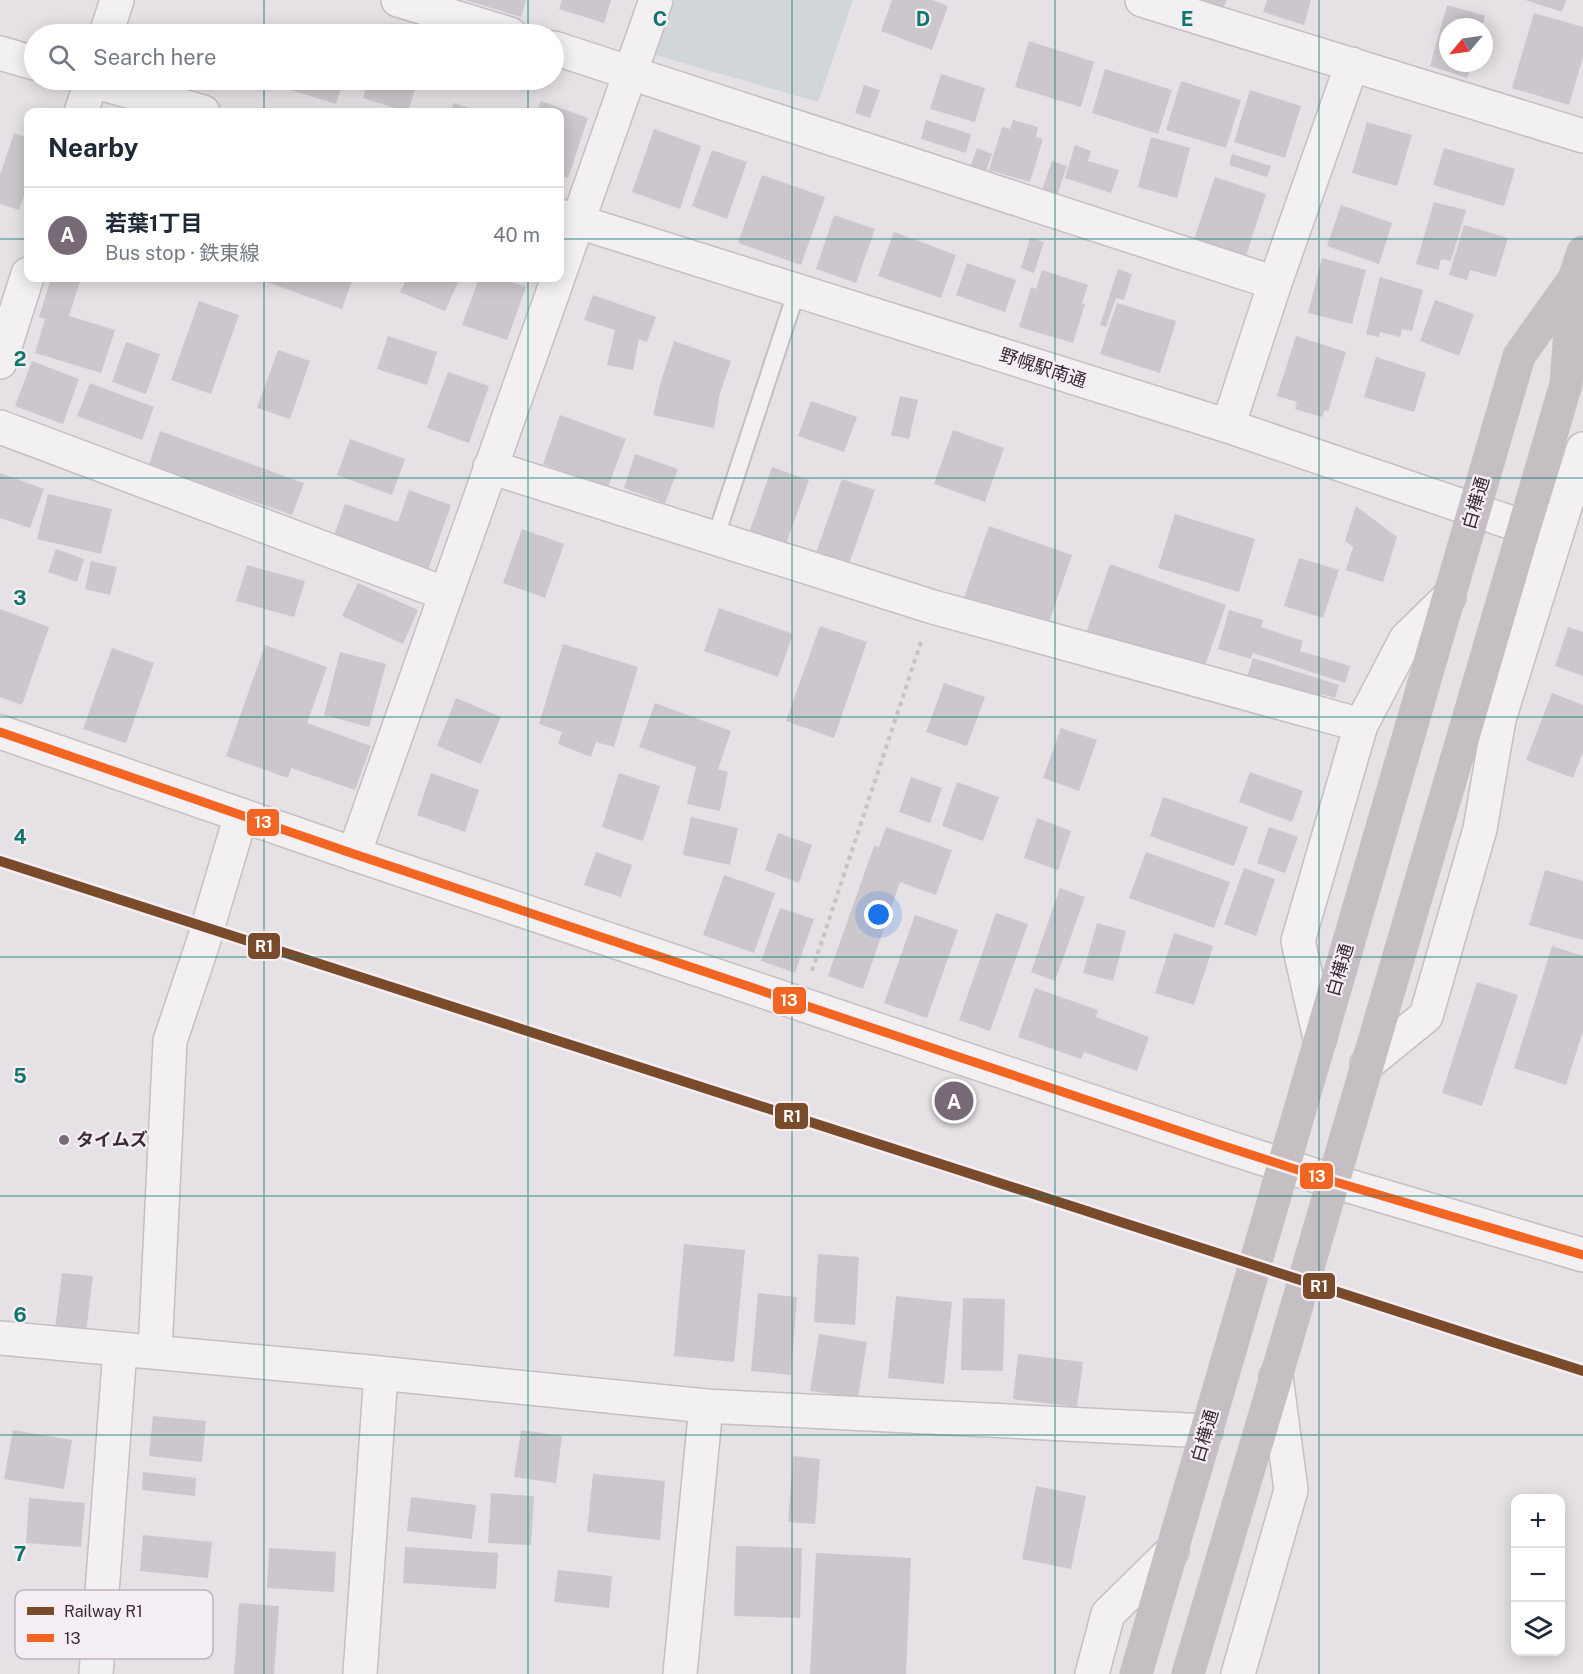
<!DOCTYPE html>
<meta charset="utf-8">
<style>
body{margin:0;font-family:"Public Sans","Noto Sans JP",sans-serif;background:#f6f6f7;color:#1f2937}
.controls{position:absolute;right:18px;bottom:18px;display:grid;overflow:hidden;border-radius:12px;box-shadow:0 3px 15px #0003}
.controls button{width:54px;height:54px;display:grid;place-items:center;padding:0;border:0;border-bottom:2px solid #e0e1e3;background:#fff;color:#1f2937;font:30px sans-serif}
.compass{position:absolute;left:1439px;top:18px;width:54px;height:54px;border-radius:50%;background:#fff;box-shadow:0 3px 15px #0003;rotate:241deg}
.you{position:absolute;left:879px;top:915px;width:21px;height:21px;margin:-15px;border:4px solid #fff;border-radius:50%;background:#1a73e8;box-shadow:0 0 0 9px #1a73e833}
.badge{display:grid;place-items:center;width:39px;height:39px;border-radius:50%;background:#776a76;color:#fff;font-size:20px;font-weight:700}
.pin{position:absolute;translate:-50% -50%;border:3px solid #fff;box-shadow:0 2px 6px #0006}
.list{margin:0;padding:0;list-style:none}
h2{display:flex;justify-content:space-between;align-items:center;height:78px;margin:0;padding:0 24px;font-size:26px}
h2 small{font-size:20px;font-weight:400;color:#747a83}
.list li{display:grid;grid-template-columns:39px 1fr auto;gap:18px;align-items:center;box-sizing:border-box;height:96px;padding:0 24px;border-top:2px solid #e0e1e3}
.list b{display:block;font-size:22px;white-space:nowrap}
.list p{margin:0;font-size:20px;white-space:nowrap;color:#747a83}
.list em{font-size:20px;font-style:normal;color:#747a83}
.icon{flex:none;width:33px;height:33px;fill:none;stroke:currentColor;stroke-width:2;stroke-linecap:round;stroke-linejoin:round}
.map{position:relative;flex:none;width:1583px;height:1674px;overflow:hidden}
.search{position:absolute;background:#fff;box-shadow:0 3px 15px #0003;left:24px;top:24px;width:540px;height:66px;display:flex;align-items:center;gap:15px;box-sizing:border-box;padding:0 21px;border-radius:33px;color:#747a83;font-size:22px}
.panel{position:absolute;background:#fff;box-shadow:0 3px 15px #0003;left:24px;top:108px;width:540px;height:174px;border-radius:12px}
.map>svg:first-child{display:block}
.green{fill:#d1d6d9}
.building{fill:#ccc7cc}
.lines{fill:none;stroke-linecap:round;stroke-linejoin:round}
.service-casing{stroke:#c3bfc3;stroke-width:20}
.minor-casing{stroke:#c3bfc3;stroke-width:36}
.tertiary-casing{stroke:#c3bfc3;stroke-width:36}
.path{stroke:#c6c2c6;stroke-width:4;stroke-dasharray:4.5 4.5;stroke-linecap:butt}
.service{stroke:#f3f0f2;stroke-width:16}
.minor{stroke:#f3f0f2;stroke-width:33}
.tertiary{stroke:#f3f0f2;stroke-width:33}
.secondary{stroke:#c5bfc4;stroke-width:33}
.rail-casing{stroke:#cdcacd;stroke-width:7}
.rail{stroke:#f5eef4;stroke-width:4.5;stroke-dasharray:14;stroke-linecap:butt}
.bus-1-casing{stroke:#f5eef4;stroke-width:14}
.bus-1{stroke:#f26522;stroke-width:9}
.rail-1-casing{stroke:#f5eef4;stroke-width:15}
.rail-1{stroke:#7a4b2a;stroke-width:10}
.grid{fill:none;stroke:#0f766e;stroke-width:1.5;stroke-opacity:0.55}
.poi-dot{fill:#776a76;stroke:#f5eef4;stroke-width:2}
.labels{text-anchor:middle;stroke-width:4.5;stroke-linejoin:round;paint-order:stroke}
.street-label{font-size:18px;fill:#3c2a3a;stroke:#f5eef4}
.poi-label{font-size:18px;font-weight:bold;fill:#3c2a3a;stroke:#f5eef4;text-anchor:start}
.key{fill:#f5eef4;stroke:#beb3bc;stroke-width:1.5}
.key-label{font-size:16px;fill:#3c2a3a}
.grid-label{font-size:20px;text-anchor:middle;font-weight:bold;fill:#0f766e;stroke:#f5eef4;stroke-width:4.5;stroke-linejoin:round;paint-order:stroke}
.line-badge{stroke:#f5eef4;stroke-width:2}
.badge-label{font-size:16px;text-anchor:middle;font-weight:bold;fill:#fff}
</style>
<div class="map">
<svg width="1583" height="1674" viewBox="0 0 1583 1674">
<rect width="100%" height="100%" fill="#e5e1e5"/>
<path class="green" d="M675,0H853L818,102L652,54Z"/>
<path class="building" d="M465,0H526L521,17Z
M562,0H611L604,23L559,9Z
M892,0H932L948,6L932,50L881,31Z
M1196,0H1227L1221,12Z
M1267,0H1311L1304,25L1263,12Z
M1525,0H1566L1562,12Z
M1447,5L1485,16L1482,27H1448V63H1472L1467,78L1430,66Z
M1534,13L1583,27V57L1569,105L1512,88Z
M1029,41L1094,62L1081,107L1015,87Z
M1105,69L1172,90L1158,134L1092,113Z
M941,74L985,88L975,122L930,109Z
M291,80H344L336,104L288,89Z
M369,80H418L408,112L363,98Z
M1181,81L1241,100L1226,148L1166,130Z
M864,85L880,90L870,118L855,113Z
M1250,90L1301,106L1285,158L1234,142Z
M541,101L588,118L568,178L560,175V112H537Z
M454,103L480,112H450Z
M926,120L971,134L966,153L921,139Z
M1013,120L1038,127L1036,137L1043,139L1030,182L989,170L1002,127L1010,129Z
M1367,122L1412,135L1397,186L1352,173Z
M654,129L701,146L680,209L632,192Z
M14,133L28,138V184L19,210L0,204V175Z
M1151,137L1190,148L1177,198L1138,187Z
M1075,145L1091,151L1088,161L1119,170L1111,193L1065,178Z
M977,148L992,154L982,182L967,176Z
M1444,148L1515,169L1504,206L1433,185Z
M712,150L747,162L727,219L692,206Z
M1232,154L1271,166L1267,177L1229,165Z
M1052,161L1067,166L1054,204L1039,199Z
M762,175L825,197L801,265L738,243Z
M1215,177L1266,194L1246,256L1194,239Z
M1434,202L1466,210L1451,261L1441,259L1438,270L1416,264Z
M1341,205L1392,223L1379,264L1327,246Z
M834,215L875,229L856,283L816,269Z
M1464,225L1508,238L1496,277L1470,270L1467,280L1449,275Z
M894,232L956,255L941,298L878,276Z
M1030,238L1044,242L1034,273L1021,268Z
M1322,258L1366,270L1352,324L1308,313Z
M967,263L1016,280L1005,312L956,295Z
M1118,269L1132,274L1124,300L1116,298L1106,327L1100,325Z
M1042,270L1088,285L1082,303L1085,304L1073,343L1019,327L1031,287L1036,289Z
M1380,277L1423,290L1412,331L1402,329L1400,337L1380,332L1379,337L1366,334Z
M51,278H81L69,316L115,330L101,373L35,353L45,319L39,317Z
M255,278H353L342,309Z
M407,278H460L445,311L400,292Z
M479,278H500L526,287L507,340L462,325Z
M593,295L656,317L647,342L639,339L633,370L607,365L615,330L584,320Z
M1435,300L1474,314L1459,356L1420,341Z
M199,301L239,315L211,394L171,380Z
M1117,303L1176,321L1160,373L1100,354Z
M388,336L437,352L427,385L377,369Z
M1296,336L1346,352L1328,412L1325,410L1322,417L1295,409L1297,402L1277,396Z
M674,341L731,361L720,393L714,428L653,415L661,381Z
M126,342L160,354L146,394L112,382Z
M278,350L310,361L290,419L257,408Z
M1376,357L1426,373L1414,412L1364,397Z
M32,361L79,379L63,424L15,406Z
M448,372L489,386L469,443L427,428Z
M90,383L154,407L142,440L77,416Z
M900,396L918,400L909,439L891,435Z
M811,401L857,417L844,452L798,436Z
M560,415L626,439L608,487L543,464Z
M953,430L1004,448L985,502L934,484Z
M160,431L304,483L292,515L149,465Z
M350,439L405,459L392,495L337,475Z
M635,454L678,469L665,503L624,488Z
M772,467L809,480L785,547L749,533Z
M0,473L44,489L30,528L0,518Z
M842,479L875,490L849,564L816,553Z
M409,490L451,505L427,573L334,536L345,504L398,522Z
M48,494L112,509L101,554L37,539Z
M1356,506L1397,537L1383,582L1346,570L1353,547L1345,541Z
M1175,514L1255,539L1239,592L1158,568Z
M989,526L1072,555L1047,628L964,598Z
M522,529L564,544L545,598L503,583Z
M56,549L84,559L77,582L48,572Z
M1299,558L1339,570L1323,618L1284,606Z
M91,561L117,567L110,595L85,589Z
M1110,564L1226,605L1200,680L1084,639Z
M247,565L305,581L294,617L236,601Z
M358,583L418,610L403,644L342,616Z
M719,608L793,634L778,677L704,651Z
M0,609L49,627L22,705L0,697Z
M1229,610L1263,620L1261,627L1303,641L1300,651L1350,666L1345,683L1253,653L1251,659L1218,649Z
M820,626L867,642L834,738L786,721Z
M1568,627L1583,632V676L1555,666Z
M563,644L638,667L614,747L596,742L591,757L558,744L562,732L539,724Z
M265,645L327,667L307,723L371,746L355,790L291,768L288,778L226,756Z
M112,648L154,663L126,743L83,729Z
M340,652L386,664L369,727L324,715Z
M1253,658L1339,685L1335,698L1321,694L1318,704L1244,686Z
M944,683L985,697L967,746L926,732Z
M1552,693L1583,705V752L1573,778L1526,760Z
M456,698L501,717L481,764L437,746Z
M655,703L731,731L718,769L728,772L720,811L687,804L696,767L639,747Z
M1061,728L1097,740L1079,791L1043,778Z
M1250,772L1303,791L1292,822L1239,802Z
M431,773L479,790L465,832L417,815Z
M619,773L660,786L643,841L602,827Z
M911,777L942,788L930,823L899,812Z
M957,782L999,797L983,841L942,826Z
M1163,797L1248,827L1234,866L1150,836Z
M691,817L738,828L730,865L683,855Z
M1037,818L1071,831L1058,870L1024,858Z
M886,827L952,850L936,895L900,882L863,989L828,976L874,846L879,847Z
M1269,827L1298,837L1285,873L1257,863Z
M778,833L812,845L799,883L765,870Z
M596,852L632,865L621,897L584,885Z
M1146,852L1230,882L1214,928L1129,898Z
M1244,868L1275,879L1256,936L1224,924Z
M1545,870L1583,881V940L1529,925Z
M724,875L775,893L754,953L703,935Z
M1060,888L1085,897L1055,981L1031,972Z
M780,908L814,919L795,973L761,961Z
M996,913L1028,924L990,1031L959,1020Z
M915,915L958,930L927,1018L884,1003Z
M1097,923L1126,931L1113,981L1083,973Z
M1174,933L1213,946L1194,1005L1155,993Z
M1552,946L1583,956V1031L1566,1085L1514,1068Z
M1477,982L1518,995L1482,1106L1442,1093Z
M1035,988L1098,1010L1096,1017L1149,1037L1137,1071L1084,1052L1081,1059L1018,1037Z
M684,1244L745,1250L734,1362L674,1356Z
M818,1254L859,1257L855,1325L814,1322Z
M62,1273L93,1276L86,1332L55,1328Z
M758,1293L797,1297L791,1375L751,1371Z
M896,1296L952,1302L944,1384L888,1378Z
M963,1298L1005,1299L1003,1371L961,1370Z
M819,1334L867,1342L858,1398L810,1391Z
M1018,1354L1083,1362L1077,1407L1013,1399Z
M153,1416L206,1421L202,1462L149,1456Z
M13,1430L72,1440L64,1489L4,1479Z
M521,1430L562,1436L556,1483L514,1477Z
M793,1456L820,1459L815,1524L788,1522Z
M143,1472L196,1478L195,1496L142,1490Z
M593,1474L665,1481L660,1540L587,1532Z
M1036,1486L1086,1496L1071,1569L1022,1559Z
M491,1493L534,1496L531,1545L488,1543Z
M411,1497L476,1505L472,1539L407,1531Z
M29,1498L85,1503L81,1547L26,1543Z
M143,1535L212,1542L208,1578L140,1571Z
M736,1546L802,1548L800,1618L734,1616Z
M405,1547L498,1553L496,1589L403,1583Z
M269,1548L336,1552L334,1592L267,1588Z
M816,1553L911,1558L906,1674H810Z
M558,1570L612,1576L609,1608L554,1602Z
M239,1603L279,1606L274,1674H234Z"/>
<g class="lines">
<defs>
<path id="service" d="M715,539L797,290"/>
<path id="minor" d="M398,0L510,34
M1142,0L1583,136
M106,34L117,0
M554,48L1275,283
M81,112L92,80
M560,272L656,0
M0,362L28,274
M1228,426L1275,283L1352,64
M0,427L446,594
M490,467L933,607L1361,725
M354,854L558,278
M1320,1038L1298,941L1361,725L1406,639L1449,597
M1367,1064L1426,1016L1480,829L1499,719L1583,449
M0,1338L369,1372L706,1406L1206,1431
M155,1352L170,1041L203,943L241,815
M96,1674L120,1349
M360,1674L381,1373
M680,1674L706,1406
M1092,1674L1108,1614L1172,1551
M1238,1674L1291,1490L1276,1377"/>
<path id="tertiary" d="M0,53L34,63
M89,80L203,112
M560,216L1228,426L1524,527
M0,732L354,854L1218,1144L1332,1181L1583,1255"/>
</defs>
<use href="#service" class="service-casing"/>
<use href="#minor" class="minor-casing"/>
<use href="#tertiary" class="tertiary-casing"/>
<path class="path" d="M812,971L922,639"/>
<use href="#service" class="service"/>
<use href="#minor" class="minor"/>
<use href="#tertiary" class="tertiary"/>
<path class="secondary" d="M1136,1674L1519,356L1574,279
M1188,1674L1276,1377L1566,384L1574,279L1583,252"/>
<defs>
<path id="rail" d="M0,861L1583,1371"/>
</defs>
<use href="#rail" class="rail-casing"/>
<use href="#rail" class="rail"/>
<defs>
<path id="bus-1" d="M0,732L354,854L1218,1144L1332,1181L1583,1255"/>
</defs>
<use href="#bus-1" class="bus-1-casing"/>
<use href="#bus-1" class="bus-1"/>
<defs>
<path id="rail-1" d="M0,861L1583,1371"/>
</defs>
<use href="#rail-1" class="rail-1-casing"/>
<use href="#rail-1" class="rail-1"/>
</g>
<path class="grid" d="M264,0V34M528,0V34M792,0V1674M1055,0V1674M1319,0V1674M264,80V112M528,80V112M0,239H28M560,239H1583M264,278V1674M528,278V1674M0,478H1583M0,717H1583M0,957H1583M0,1196H1583M0,1435H1583"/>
<circle class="poi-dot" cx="64" cy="1140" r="6"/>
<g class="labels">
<g class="street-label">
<text transform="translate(1043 368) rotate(18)" y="6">野幌駅南通</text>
<text transform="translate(1476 503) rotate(-74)" y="6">白樺通</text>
<text transform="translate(1340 970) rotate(-74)" y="6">白樺通</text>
<text transform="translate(1205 1436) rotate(-74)" y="6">白樺通</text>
</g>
<g class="poi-label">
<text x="76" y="1146">タイムズ</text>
</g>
</g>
<rect x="15" y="1590" width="198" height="69" rx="9" class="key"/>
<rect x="27" y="1607" width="27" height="8" fill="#7a4b2a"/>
<rect x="27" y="1634" width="27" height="8" fill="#f26522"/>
<g class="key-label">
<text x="64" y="1617">Railway R1</text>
<text x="64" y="1644">13</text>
</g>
<g class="grid-label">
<text x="660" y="26">C</text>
<text x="923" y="26">D</text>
<text x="1187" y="26">E</text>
<text x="20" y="366">2</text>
<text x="20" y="605">3</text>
<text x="20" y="844">4</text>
<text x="20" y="1083">5</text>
<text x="20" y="1322">6</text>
<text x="20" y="1561">7</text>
</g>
<g class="line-badge">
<rect x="246" y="808" width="34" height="29" rx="6" fill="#f26522"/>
<rect x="247" y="932" width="34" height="28" rx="6" fill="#7a4b2a"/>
<rect x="772" y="986" width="35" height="29" rx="6" fill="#f26522"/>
<rect x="774" y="1102" width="35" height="28" rx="6" fill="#7a4b2a"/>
<rect x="1299" y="1162" width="35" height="28" rx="6" fill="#f26522"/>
<rect x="1302" y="1272" width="34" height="28" rx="6" fill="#7a4b2a"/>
</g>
<g class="badge-label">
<text x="263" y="828">13</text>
<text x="264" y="952">R1</text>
<text x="789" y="1006">13</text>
<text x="792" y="1122">R1</text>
<text x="1317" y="1182">13</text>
<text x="1319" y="1292">R1</text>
</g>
</svg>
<div class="controls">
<button>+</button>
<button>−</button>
<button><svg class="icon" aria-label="layers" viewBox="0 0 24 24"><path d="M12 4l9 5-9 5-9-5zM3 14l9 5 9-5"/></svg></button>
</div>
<svg class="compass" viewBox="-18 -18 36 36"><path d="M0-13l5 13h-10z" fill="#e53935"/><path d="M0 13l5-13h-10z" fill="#747a83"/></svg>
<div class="you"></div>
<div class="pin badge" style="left:954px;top:1101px">A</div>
<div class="search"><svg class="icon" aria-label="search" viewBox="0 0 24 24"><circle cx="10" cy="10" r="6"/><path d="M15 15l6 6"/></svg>Search here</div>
<section class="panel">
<h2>Nearby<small></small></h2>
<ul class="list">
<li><span class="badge">A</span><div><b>若葉1丁目</b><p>Bus stop · 鉄東線</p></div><em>40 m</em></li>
</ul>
</section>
</div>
